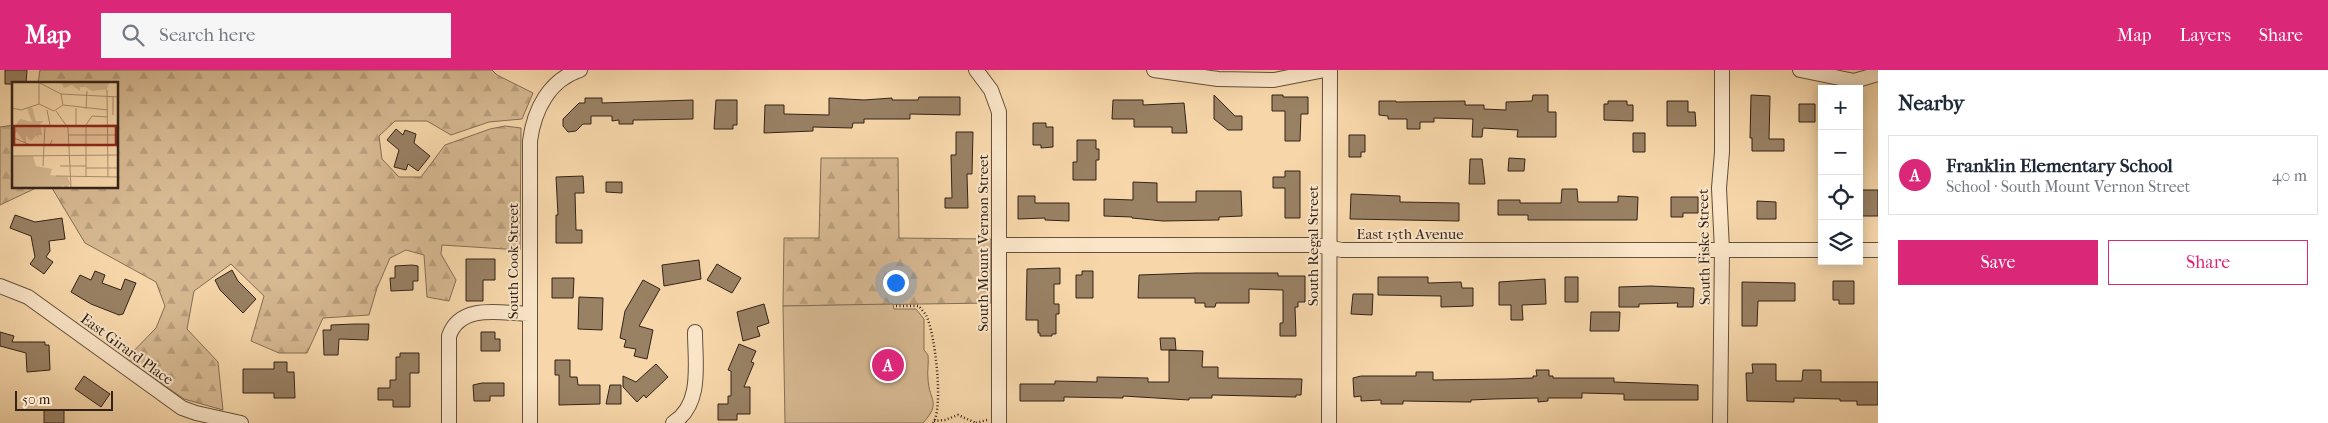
<!DOCTYPE html>
<meta charset="utf-8">
<style>
body{margin:0;font-family:"IM FELL French Canon",serif;background:#f6f6f7;color:#1f2937}
.controls{position:absolute;right:15px;top:15px;display:grid;overflow:hidden;border-radius:0px;box-shadow:0 2px 12px #0003}
.controls button{width:45px;height:45px;display:grid;place-items:center;padding:0;border:0;border-bottom:1px solid #e0e1e3;background:#fff;color:#1f2937;font:25px sans-serif}
.scale{position:absolute;left:15px;bottom:12px;width:98px;box-sizing:border-box;padding-left:5px;border:2px solid #332319;border-top:0;font-size:14px;line-height:18px;white-space:nowrap;color:#332319;-webkit-text-stroke:4px #fae5c8;paint-order:stroke}
.you{position:absolute;left:895px;top:212px;width:18px;height:18px;margin:-12px;border:4px solid #fff;border-radius:50%;background:#1a73e8;box-shadow:0 0 0 8px #1a73e833}
.badge{display:grid;place-items:center;width:32px;height:32px;border-radius:50%;background:#db2777;color:#fff;font-size:16px;font-weight:700}
.pin{position:absolute;translate:-50% -50%;border:2px solid #fff;box-shadow:0 1px 5px #0006}
.list{margin:0;padding:0;list-style:none}
h2{display:flex;justify-content:space-between;align-items:center;height:65px;margin:0;padding:0 20px;font-size:21px}
h2 small{font-size:16px;font-weight:400;color:#747a83}
.list li{display:grid;grid-template-columns:32px 1fr auto;gap:15px;align-items:center;box-sizing:border-box;height:80px;margin:0 10px 10px;padding:0 10px;border:1px solid #e0e1e3;border-radius:0px}
.list b{display:block;font-size:19px;white-space:nowrap}
.list p{margin:0;font-size:16px;white-space:nowrap;color:#747a83}
.list em{font-size:16px;font-style:normal;color:#747a83}
.actions{display:flex;gap:10px;padding:15px 20px}
.actions a{flex:1;padding:11px 0;border:1px solid #db2777;border-radius:0px;text-align:center;font-size:18px;color:#db2777}
.actions .main{background:#db2777;color:#fff}
.icon{flex:none;width:28px;height:28px;fill:none;stroke:currentColor;stroke-width:2;stroke-linecap:round;stroke-linejoin:round}
.map{position:relative;flex:none;width:1878px;height:353px;overflow:hidden}
header{display:flex;align-items:center;gap:30px;box-sizing:border-box;height:70px;padding:0 25px;background:#db2777;color:#fff}
header strong{font-size:24px}
nav{display:flex;gap:28px;margin-inline-start:auto;font-size:18px}
.search{width:350px;height:45px;background:#f6f6f7;display:flex;align-items:center;gap:12px;box-sizing:border-box;padding:0 18px;border-radius:0px;color:#747a83;font-size:19px}
main{display:flex}
aside{flex:1;background:#fff}
.map>svg:first-child{display:block}
.forest{fill:url(#forest-firs);stroke:#846e55}
.park{fill:#d6b891;stroke:#846e55}
.building{fill:#998164;stroke:#332319}
.lines{fill:none;stroke-linecap:round;stroke-linejoin:round}
.minor-casing{stroke:#64503d;stroke-width:16}
.path{stroke:#332319;stroke-width:2.5;stroke-dasharray:1 2.5;stroke-linecap:butt}
.minor{stroke:#fae5c8;stroke-width:14}
.labels{text-anchor:middle;stroke-width:4;stroke-linejoin:round;paint-order:stroke}
.street-label{font-size:15px;fill:#332319;stroke:#fae5c8}
.inset-road{fill:none;stroke:#a98f70;stroke-width:1}
.view{fill:#8f2418;fill-opacity:0.15;stroke:#8f2418;stroke-width:2.5}
.inset-edge{fill:none;stroke:#332319;stroke-width:2.5}
</style>
<header>
<strong>Map</strong>
<div class="search"><svg class="icon" aria-label="search" viewBox="0 0 24 24"><circle cx="10" cy="10" r="6"/><path d="M15 15l6 6"/></svg>Search here</div>
<nav><a>Map</a><a>Layers</a><a>Share</a></nav>
</header>
<main>
<div class="map">
<svg width="1878" height="353" viewBox="0 0 1878 353">
<defs>
<pattern id="forest-firs" width="22" height="20" patternUnits="userSpaceOnUse" patternTransform="scale(1.25)"><rect width="22" height="20" fill="#d6b891"/><path d="M5 1l3.5 6h-7zM16 11l3.5 6h-7z" fill="#b89e7c"/></pattern>
</defs>
<rect width="100%" height="100%" fill="#f7d7aa"/>
<filter id="stains"><feTurbulence type="fractalNoise" baseFrequency=".004" numOctaves="4"/><feColorMatrix values="0 0 0 0 .2 0 0 0 0 .09 0 0 0 0 .02 0 0 0 .5 -.17"/></filter>
<radialGradient id="worn" r=".72"><stop offset=".6" stop-color="#630" stop-opacity="0"/><stop offset="1" stop-color="#630" stop-opacity=".3"/></radialGradient>
<path class="forest" d="M40,0H492L497,5L533,23L522,49L489,52L451,65L427,51H395L379,66L382,89L399,107H421L445,75L490,59L505,56L521,58L520,180L442,175L441,184L456,210L449,231L427,227L424,185L406,180L390,188L377,218L369,245L323,248L307,283H279L251,271L264,226L231,194L194,221L187,259L218,292L223,340L184,329L126,289L156,258L165,236L156,212L85,173L52,118H118V14H38Z
M14,55V118H36L0,135V57Z
M821,88H898L899,168L991,169V233L783,236L784,168H819Z"/>
<path class="park" d="M893,234L894,239H916L924,249V280L928,285C929,293 927,301 928,309C929,331 942,332 923,353H785L783,236Z"/>
<path class="building" d="M5,0H27L26,14H5Z
M1214,25L1235,46H1242V60H1228L1214,49Z
M1272,25H1283V27H1308V44H1301L1300,71H1285V41H1272Z
M1533,25H1548V42H1556V67H1517L1518,60L1483,58L1482,67H1472L1473,49L1434,48V52H1420V59H1407V49H1388V46L1379,45V31H1396V32L1465,31V35H1484V39L1506,40V32L1532,31Z
M1751,25L1770,26L1769,69H1784V81H1752V68H1750Z
M919,27H960V45L910,44V49H864V53H853L852,58L813,57V61L764,63L765,35H784V44L829,45V28L864,30L892,28V30H918Z
M585,28H602V33L693,30V49L639,50H633V54H619V50L612,51V46H591V54H583L576,61L568,62L563,56V49L579,33H585Z
M716,30H737V55H733V59H714Z
M1113,30H1143V35L1184,33L1187,63H1172V57H1134V49H1112Z
M1608,31H1627V35H1633V51L1604,50V34H1608Z
M1667,31H1688V42H1695L1696,56H1667Z
M1799,34H1815V52H1799Z
M1033,53H1046V57H1053V77L1041,78V75H1033Z
M396,59L403,65L405,60L416,64L414,73L430,86L418,101L408,94L406,100L394,97L399,80L387,70Z
M956,62H973L972,104H967L968,138H945V128H952L951,85H956Z
M1633,63H1645V82H1633Z
M1349,65H1365V82H1361V87H1349Z
M1077,70H1096V79H1099V90H1096V110H1073V92H1077Z
M1509,88L1525,89L1524,101H1508Z
M1470,89H1482L1485,114H1469Z
M1285,101H1300V148H1285V118H1273V107H1285Z
M583,106L584,123H575L576,160H582V173H556V145H558L556,107Z
M606,112H622V123L606,122Z
M1133,112L1157,113V132H1196V121H1241L1242,146L1219,147V150L1163,151L1132,148V147L1104,146V129L1133,130Z
M1562,119H1577L1578,132H1618V126L1638,127L1637,150H1528V145H1498V130H1520V133H1561Z
M1860,120H1878V146H1860Z
M1351,124L1400,126V132L1459,133V151L1350,149Z
M1018,126H1035V133H1069V151L1045,150V148L1018,149Z
M1671,127H1698V143H1683V147H1671Z
M1757,131L1776,132V149H1757Z
M15,145L35,152L62,148L65,169L49,171L50,181L46,187L53,192L44,204L30,194L35,187L31,166L10,158Z
M466,189H495V210H483V231H466Z
M699,190L701,209L664,216L662,195Z
M717,194L741,208L732,223L707,210Z
M412,195L418,196V211H413V220L391,221L390,208H395V196Z
M1060,198V214H1054V234H1059V244H1056V264H1052V266H1040V263H1038V250H1026L1027,199Z
M232,200L238,211L256,229L243,243L220,220L215,210Z
M95,201L105,205L102,213L121,220L125,209L136,213L123,244L119,245L91,234L71,222L80,205L91,210Z
M1082,201H1093V228H1076V205H1082Z
M1196,203H1278V206H1305V232H1298V237H1295L1296,266H1280V253H1283V220L1249,219V233H1216L1215,237H1205V233H1195V228H1138L1139,205Z
M1378,207H1428V213L1461,212L1462,218H1473V236L1441,237V226L1378,225Z
M1565,207H1578V232H1565Z
M552,208H574L573,228H552Z
M1545,209L1546,234L1522,235L1523,250H1511V235H1499V212Z
M643,210L660,219L639,256L653,260L647,289L634,286L636,279L624,277L626,270L620,268L625,241Z
M1833,211H1854V234H1839V230H1833Z
M1742,212L1795,213V231H1758L1757,256H1742Z
M1651,216L1694,218L1693,237H1677L1678,233L1639,234V237H1619V217Z
M1353,224H1373L1372,245L1351,244Z
M579,227L603,228L602,260L578,259Z
M764,234L769,253L757,257L760,266L743,271L737,242Z
M1591,242H1620L1619,261H1590Z
M354,254H369L368,270L339,269L338,285H324L323,260H331V255Z
M0,262L14,266L12,272H45V275H49L50,300L27,302L26,283L0,276Z
M481,262H495V269H500V281H481Z
M1160,268H1175L1176,280H1161Z
M739,274L756,281L751,292L754,293L744,317H750V344H737V350H718V334H728V326H731V301L728,300Z
M1169,280L1203,281L1202,297H1218V308L1302,309L1301,325H1296V327L1212,325V328H1189V330L1123,326V328L1064,327V331H1020V314H1055V311L1097,312V307L1148,308V312H1169Z
M400,283H419V303H410V337H393V330H378V318H390V310H396V287H400Z
M555,290H570V307H577L578,315H600V334L559,335V305H555Z
M274,292H287V302H294L295,328H274V323H243V299H274Z
M656,294L668,307L646,328L644,325L637,332L623,317V306L636,312Z
M1752,294H1776V311H1802L1803,300H1821V312H1878V335H1857V331H1840V329L1794,328V332L1747,331L1746,303H1753Z
M1536,300H1549V306H1553V308H1614V312L1698,315V330H1624V324L1582,323V328H1548V331L1538,332V328L1493,329L1471,330V332L1403,331V334H1381V330L1361,331V326L1354,327L1353,308L1361,306H1416V302H1433V310L1505,309L1533,308V306H1537Z
M84,306L110,324L101,337L75,319Z
M482,313H504V326H490V331H474L473,315Z
M610,315H621V334H606Z
M44,340H64V353H44Z"/>
<g class="lines">
<defs>
<path id="minor" d="M976,0L991,20L999,42V353
M1154,0L1218,9L1274,10L1325,0
M1800,0L1854,11L1878,4
M999,175H1315L1342,180H1822
M1859,180H1878
M0,216L28,227L182,338L196,343L241,353
M449,353V266C460,233 502,243 529,244
M530,353V71C534,40 549,10 580,0
M673,353C703,334 695,293 695,262
M1329,353L1330,0
M1720,353L1722,180L1719,118L1722,82V0"/>
</defs>
<use href="#minor" class="minor-casing"/>
<path class="path" d="M896,236H919C921,239 924,242 926,245C935,262 944,338 933,353
M934,351L945,350L958,345L976,353
M976,353L987,350"/>
<use href="#minor" class="minor"/>
</g>
<g class="labels">
<g class="street-label">
<text x="1410" y="169">East 15th Avenue</text>
<text transform="translate(983 173) rotate(-90)" y="5">South Mount Vernon Street</text>
<text transform="translate(1313 176) rotate(-90)" y="5">South Regal Street</text>
<text transform="translate(1704 177) rotate(-91)" y="5">South Fiske Street</text>
<text transform="translate(513 191) rotate(-90)" y="5">South Cook Street</text>
<text transform="translate(127 279) rotate(36)" y="5">East Girard Place</text>
</g>
</g>
<g transform="translate(12 12)">
<rect width="106" height="106" fill="#f7d7aa"/>
<path d="M49,0H107L106,1H97L95,7L80,9L74,5H68V9L60,3L52,6ZM20,25L24,39H32L28,42L30,53H26V56L24,53L19,59L14,54V62L5,50L0,54V48L8,37L20,40L15,26ZM20,74L24,84L40,87L38,93L56,95L58,102L55,106L1,79Z" fill="#d6b891"/>
<path d="M75,0H95V8L75,6ZM0,74H21L24,85L32,87L39,98L47,99L51,106H0Z" fill="#d6b891"/>
<path class="inset-road" d="M26,0L49,12L51,23M95,8L96,95M49,12L107,15M101,15V33M27,22V1M51,23L96,28M0,26L9,28L27,22L42,29L51,23M74,27L75,9M35,28L38,43M44,29L56,46L59,106M64,43V26M56,53H107M0,55L18,63H38L40,58M56,63H107M0,74L107,73M31,84L33,44L107,43M48,84H74M74,86H107M44,94L107,95M74,94V43L80,34L96,35"/>
<path class="view" d="M2,44H104V63H2Z"/>
<rect width="106" height="106" class="inset-edge"/>
</g>
<rect width="100%" height="100%" filter="url(#stains)"/>
<rect width="100%" height="100%" fill="url(#worn)"/>
</svg>
<div class="controls">
<button>+</button>
<button>−</button>
<button><svg class="icon" aria-label="locate" viewBox="0 0 24 24"><circle cx="12" cy="12" r="6"/><path d="M12 2v4M12 18v4M2 12h4M18 12h4"/></svg></button>
<button><svg class="icon" aria-label="layers" viewBox="0 0 24 24"><path d="M12 4l9 5-9 5-9-5zM3 14l9 5 9-5"/></svg></button>
</div>
<div class="scale">50 m</div>
<div class="you"></div>
<div class="pin badge" style="left:888px;top:295px">A</div>
</div>
<aside>
<h2>Nearby<small></small></h2>
<ul class="list">
<li><span class="badge">A</span><div><b>Franklin Elementary School</b><p>School · South Mount Vernon Street</p></div><em>40 m</em></li>
</ul>
<div class="actions"><a class="main">Save</a><a>Share</a></div>
</aside>
</main>
